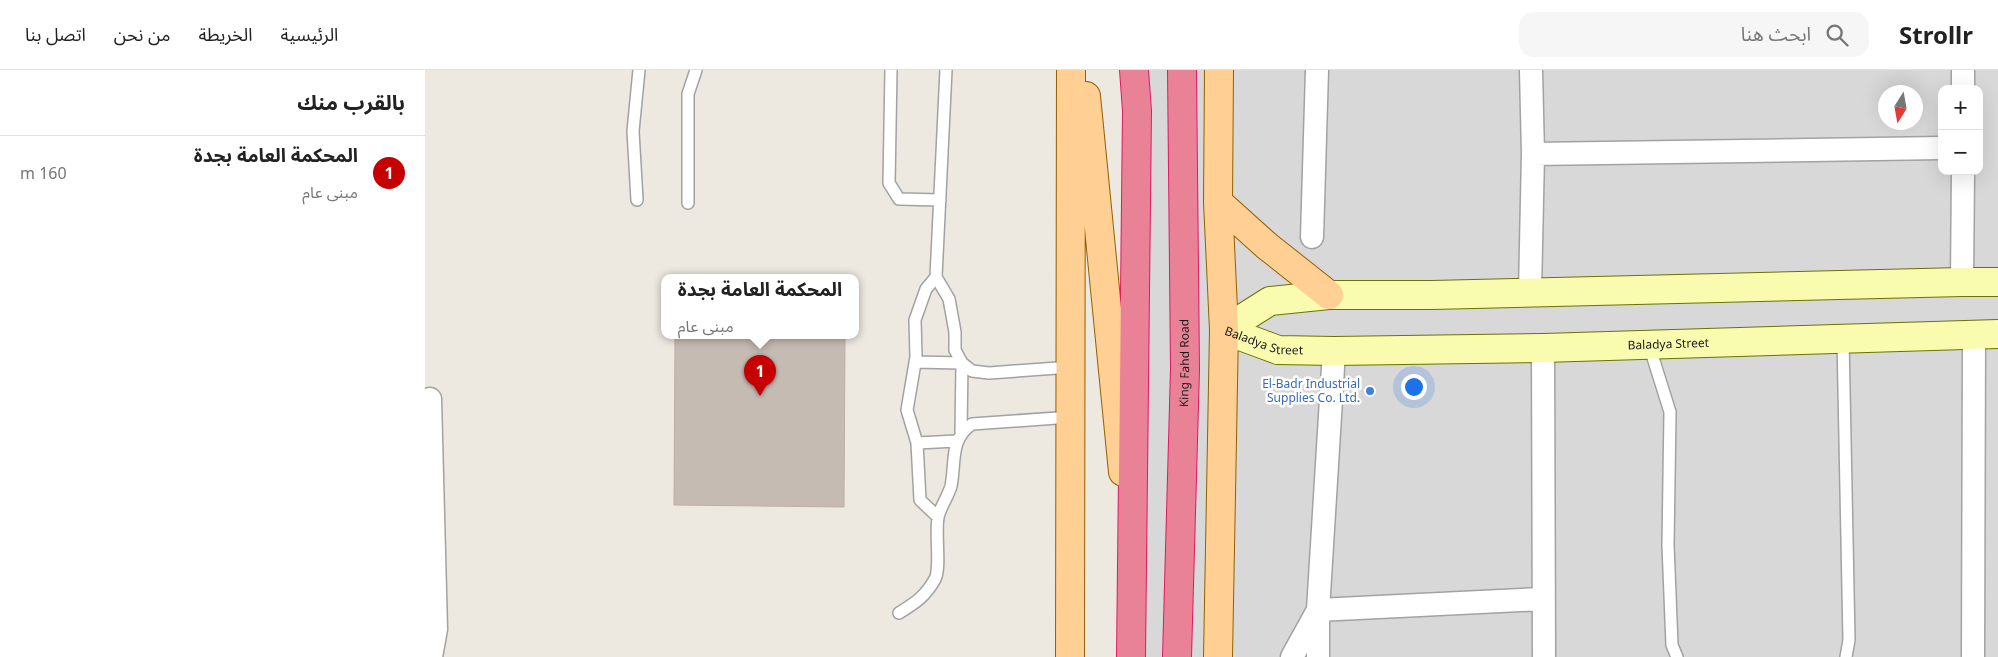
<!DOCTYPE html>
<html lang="ar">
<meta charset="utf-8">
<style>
body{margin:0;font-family:"Noto Sans","Noto Sans Arabic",sans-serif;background:#f6f6f6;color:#222;direction:rtl}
.controls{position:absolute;right:15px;top:15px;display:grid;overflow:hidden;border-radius:10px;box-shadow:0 5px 20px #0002}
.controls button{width:45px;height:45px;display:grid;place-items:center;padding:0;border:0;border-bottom:1px solid #e0e0e0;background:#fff;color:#222;font:25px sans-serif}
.compass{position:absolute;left:1453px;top:15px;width:45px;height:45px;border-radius:50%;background:#fff;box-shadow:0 5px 20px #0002;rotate:191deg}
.you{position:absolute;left:988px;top:316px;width:18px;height:18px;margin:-12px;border:4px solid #fff;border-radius:50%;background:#1a73e8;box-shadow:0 0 0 8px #1a73e833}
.badge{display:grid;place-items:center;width:32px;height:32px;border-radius:50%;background:#c60002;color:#fff;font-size:16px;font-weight:700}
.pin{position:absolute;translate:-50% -41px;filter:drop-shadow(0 1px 2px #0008)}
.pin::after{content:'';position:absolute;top:26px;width:18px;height:15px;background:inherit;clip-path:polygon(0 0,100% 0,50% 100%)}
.popup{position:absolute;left:236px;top:204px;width:198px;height:65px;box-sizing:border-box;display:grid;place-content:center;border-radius:10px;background:#fff;filter:drop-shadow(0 1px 4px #0005);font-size:16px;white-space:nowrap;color:#767676}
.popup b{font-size:19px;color:#222}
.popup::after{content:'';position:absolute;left:50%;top:100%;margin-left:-10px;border:10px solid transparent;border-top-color:#fff}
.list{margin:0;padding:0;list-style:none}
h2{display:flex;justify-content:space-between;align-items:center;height:65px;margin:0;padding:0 20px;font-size:21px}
h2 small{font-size:16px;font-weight:400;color:#767676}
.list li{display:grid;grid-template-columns:32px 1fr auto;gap:15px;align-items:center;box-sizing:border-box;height:70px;padding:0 20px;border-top:1px solid #e0e0e0}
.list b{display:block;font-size:19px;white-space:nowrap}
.list p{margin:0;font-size:16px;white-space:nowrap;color:#767676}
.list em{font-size:16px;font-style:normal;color:#767676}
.icon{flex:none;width:28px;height:28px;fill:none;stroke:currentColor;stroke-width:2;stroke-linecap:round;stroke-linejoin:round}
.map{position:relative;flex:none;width:1573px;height:587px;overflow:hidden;direction:ltr}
header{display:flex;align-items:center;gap:30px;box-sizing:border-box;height:70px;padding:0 25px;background:#fff;border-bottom:1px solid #e0e0e0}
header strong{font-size:24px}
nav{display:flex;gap:28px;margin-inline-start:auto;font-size:18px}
.search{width:350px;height:45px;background:#f6f6f6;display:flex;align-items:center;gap:12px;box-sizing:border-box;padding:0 18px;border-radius:15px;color:#767676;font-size:19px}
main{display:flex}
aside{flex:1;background:#fff}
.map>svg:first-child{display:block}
.residential{fill:#d9d8d8;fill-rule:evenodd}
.building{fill:#c5bbb3;stroke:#c0aea2}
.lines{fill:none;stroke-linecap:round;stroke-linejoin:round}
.lane-casing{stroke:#a2a2a2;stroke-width:14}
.street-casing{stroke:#a2a2a2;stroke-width:25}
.secondary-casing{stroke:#697400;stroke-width:30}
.primary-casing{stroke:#926000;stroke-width:30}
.highway-casing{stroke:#dd1b60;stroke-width:30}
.lane{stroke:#fff;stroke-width:11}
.street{stroke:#fff;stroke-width:22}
.secondary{stroke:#f9fcaf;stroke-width:28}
.primary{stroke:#ffcf93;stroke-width:28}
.highway{stroke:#ea8297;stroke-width:28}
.shop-dot{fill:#3f7fe0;stroke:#fff;stroke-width:2}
.labels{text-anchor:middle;stroke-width:5;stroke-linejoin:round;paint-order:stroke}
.street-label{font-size:12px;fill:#1b1b1b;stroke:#fff}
.shop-label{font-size:12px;fill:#366cbe;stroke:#fff;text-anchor:end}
</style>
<header>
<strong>Strollr</strong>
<div class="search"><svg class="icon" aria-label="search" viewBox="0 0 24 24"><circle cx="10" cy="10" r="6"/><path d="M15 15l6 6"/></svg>ابحث هنا</div>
<nav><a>الرئيسية</a><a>الخريطة</a><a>من نحن</a><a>اتصل بنا</a></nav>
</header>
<main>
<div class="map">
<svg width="1573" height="587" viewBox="0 0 1573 587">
<rect width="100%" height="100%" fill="#ede9e0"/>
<path class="residential" d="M719,0H1573V587H713ZM1517,19H1554V101H1517ZM1460,22H1490V52H1460Z"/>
<path class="building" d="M250,265H420L419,437L249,435Z"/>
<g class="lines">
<defs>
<path id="lane" d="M466,0L464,113L474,129L515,130
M521,0L511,207L524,229L530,262V280L537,293L547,301L564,303L646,297
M212,130L208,61L214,0
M263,133V24L271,0
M511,207L501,219L490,250L491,287L482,340L492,373L495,430L513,447
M1418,269L1424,570L1421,587
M1224,275L1245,342L1243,475L1247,575L1252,587
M490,292L537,293
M536,362L537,293
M492,373L532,371
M474,543C490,533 500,527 510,509C516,498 510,463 513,448C514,439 523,427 526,416C531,392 524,370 547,354L646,347"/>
<path id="street" d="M1538,19V0
M1108,84L1517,78
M887,167L892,0
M1537,212L1538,101
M1105,222L1108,84L1106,0
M1118,278L1119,587
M5,329L11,559L6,587
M867,587L893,540L1117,529
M893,587V540L909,281
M1548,587L1549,264"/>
<g id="secondary">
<path d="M799,260L845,231L904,225H1007L1537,212H1573"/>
<path id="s1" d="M799,260L853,280L909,281L1118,278L1573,264"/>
</g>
<path id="primary" d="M661,26L698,402
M793,132L842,176L904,225
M645,587L646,0
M793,587L799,260L793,132L794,0"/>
<g id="highway">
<path d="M706,587L712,41L709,0"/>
<path id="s2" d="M752,587L760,299L757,0"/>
</g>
</defs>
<use href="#lane" class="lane-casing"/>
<use href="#street" class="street-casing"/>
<use href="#secondary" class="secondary-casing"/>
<use href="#primary" class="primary-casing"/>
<use href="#highway" class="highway-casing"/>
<use href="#lane" class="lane"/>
<use href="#street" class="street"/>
<use href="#secondary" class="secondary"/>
<use href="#primary" class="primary"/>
<use href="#highway" class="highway"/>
</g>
<circle class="shop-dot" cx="945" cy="321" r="5"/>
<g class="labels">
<g class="street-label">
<text dy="4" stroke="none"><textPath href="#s1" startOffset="42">Baladya Street</textPath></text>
<text dy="4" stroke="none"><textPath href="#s1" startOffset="448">Baladya Street</textPath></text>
<text dy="4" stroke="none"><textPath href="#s2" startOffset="294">King Fahd Road</textPath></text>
</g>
<g class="shop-label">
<text x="935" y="318">El-Badr Industrial<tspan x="935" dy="14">Supplies Co. Ltd.</tspan></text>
</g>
</g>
</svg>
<div class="controls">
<button>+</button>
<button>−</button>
</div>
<svg class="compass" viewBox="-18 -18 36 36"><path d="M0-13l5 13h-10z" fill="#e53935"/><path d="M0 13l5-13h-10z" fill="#767676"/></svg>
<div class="you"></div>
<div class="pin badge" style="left:335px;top:326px">1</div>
<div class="popup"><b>المحكمة العامة بجدة</b>مبنى عام</div>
</div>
<aside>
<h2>بالقرب منك<small></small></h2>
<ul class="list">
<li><span class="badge">1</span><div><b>المحكمة العامة بجدة</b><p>مبنى عام</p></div><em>160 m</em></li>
</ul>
</aside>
</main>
